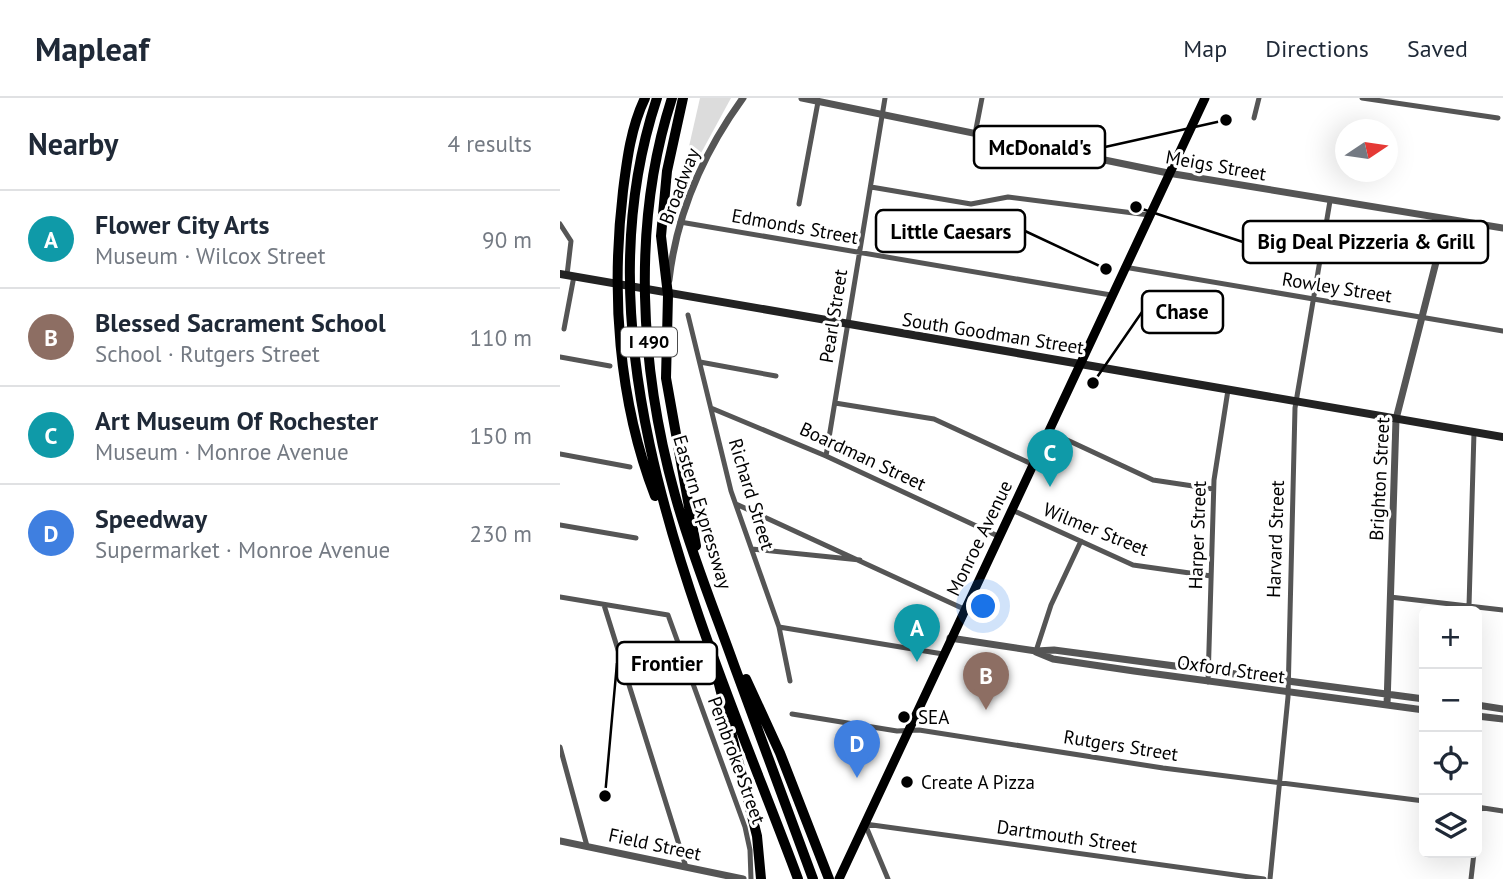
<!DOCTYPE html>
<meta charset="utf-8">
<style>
body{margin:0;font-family:"PT Sans",sans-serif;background:#f2f2f3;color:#1f2937}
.controls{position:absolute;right:21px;bottom:21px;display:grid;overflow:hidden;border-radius:10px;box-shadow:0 7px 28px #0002}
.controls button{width:63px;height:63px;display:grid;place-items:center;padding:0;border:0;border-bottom:2px solid #e0e1e3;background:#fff;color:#1f2937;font:35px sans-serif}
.compass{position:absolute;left:775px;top:21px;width:63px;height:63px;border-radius:50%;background:#fff;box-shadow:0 7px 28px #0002;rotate:77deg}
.you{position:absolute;left:424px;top:509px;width:24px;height:24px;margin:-18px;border:5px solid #fff;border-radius:50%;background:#1a73e8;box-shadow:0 0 0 10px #1a73e833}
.badge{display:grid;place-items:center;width:46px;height:46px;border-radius:50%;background:#2563eb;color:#fff;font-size:23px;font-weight:700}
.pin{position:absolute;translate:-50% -58px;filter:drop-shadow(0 2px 4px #0008)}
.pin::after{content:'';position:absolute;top:37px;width:24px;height:21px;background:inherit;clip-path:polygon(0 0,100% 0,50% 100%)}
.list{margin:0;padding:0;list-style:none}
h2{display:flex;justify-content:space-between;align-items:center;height:91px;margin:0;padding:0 28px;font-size:30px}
h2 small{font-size:23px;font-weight:400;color:#747a83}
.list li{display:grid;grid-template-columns:46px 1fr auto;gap:21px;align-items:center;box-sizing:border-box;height:98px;padding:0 28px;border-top:2px solid #e0e1e3}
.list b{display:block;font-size:26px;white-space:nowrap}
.list p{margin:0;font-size:23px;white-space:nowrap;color:#747a83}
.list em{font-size:23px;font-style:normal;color:#747a83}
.icon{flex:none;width:38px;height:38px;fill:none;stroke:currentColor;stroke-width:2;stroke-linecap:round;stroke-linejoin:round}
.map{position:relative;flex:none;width:943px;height:781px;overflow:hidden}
header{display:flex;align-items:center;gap:42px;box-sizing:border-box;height:98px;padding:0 35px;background:#fff;border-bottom:2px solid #e0e1e3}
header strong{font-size:33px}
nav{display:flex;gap:38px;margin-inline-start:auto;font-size:24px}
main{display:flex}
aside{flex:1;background:#fff}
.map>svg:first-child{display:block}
.green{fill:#dcdcdc}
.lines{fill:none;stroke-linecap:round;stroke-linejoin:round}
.minor{stroke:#555;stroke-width:5}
.tertiary{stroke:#555;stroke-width:7}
.secondary{stroke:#222;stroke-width:8}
.primary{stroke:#000;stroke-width:9}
.motorway{stroke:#000;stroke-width:10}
.poi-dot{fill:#000;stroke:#fff;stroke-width:2.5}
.labels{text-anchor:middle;stroke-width:6;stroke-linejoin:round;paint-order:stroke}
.shield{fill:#fff;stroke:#4c4c4c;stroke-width:2}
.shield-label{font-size:18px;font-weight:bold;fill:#000}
.street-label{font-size:19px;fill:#000;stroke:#fff}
.poi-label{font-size:19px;fill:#000;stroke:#fff;text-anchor:start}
.leader{fill:none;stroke:#000;stroke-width:2.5}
.callout-dot{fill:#000;stroke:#fff;stroke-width:2.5}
.callout{fill:#fff;stroke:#000;stroke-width:2.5}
.callout-label{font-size:21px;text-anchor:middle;font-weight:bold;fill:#000}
</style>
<header>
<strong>Mapleaf</strong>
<nav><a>Map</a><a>Directions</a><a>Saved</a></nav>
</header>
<main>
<aside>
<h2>Nearby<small>4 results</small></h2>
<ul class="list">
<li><span class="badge" style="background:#0f9aa8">A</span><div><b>Flower City Arts</b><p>Museum · Wilcox Street</p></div><em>90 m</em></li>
<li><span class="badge" style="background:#8d6e63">B</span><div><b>Blessed Sacrament School</b><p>School · Rutgers Street</p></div><em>110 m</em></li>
<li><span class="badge" style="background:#0f9aa8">C</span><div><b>Art Museum Of Rochester</b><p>Museum · Monroe Avenue</p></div><em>150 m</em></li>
<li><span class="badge" style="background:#3f7fe0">D</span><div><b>Speedway</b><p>Supermarket · Monroe Avenue</p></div><em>230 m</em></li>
</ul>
</aside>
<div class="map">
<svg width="943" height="781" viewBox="0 0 943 781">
<rect width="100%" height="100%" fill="#fff"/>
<path class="green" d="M140,0H171L134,68L125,66Z"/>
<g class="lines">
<path class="minor" d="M802,0L938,20
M694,20L699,0
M415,36L422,0
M311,89L411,106L448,99L589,117
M239,106L258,4
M120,124L551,197
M0,126L11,143L7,177
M564,169L943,233
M128,217L171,393L219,529L230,583
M4,231L14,178
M0,259L50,268
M140,264L216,278
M275,305L374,321L474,367
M151,310L266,358L440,439
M490,334L593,382L653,391
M0,356L70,369
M266,358L325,0
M176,406L404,511
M452,412L573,467L651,478
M0,427L76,440
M192,451L300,462
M0,499L108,517L185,729L190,752L191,781
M830,499L943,512
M44,507L126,769
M909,508L914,334
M219,529L383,556
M476,553L491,507L521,443
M648,584L654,382L668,292
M232,616L337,633L359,632L603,670L864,703
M0,649L27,748
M917,709L943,713
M305,726L704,781
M305,726L328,781
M917,735L920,710
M710,781L728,599L735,310L770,103
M911,781L914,755"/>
<path class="tertiary" d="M242,0L608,75L943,130
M109,182C117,114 143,55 183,0
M390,540L476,553L494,552L864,601
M476,554L493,561L574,573L864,612
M827,607L836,321L887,121
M917,607L943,611
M917,618L943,621
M0,743L183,781"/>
<path class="secondary" d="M0,176L943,339"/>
<path class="primary" d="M279,781L645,0"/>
<path class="motorway" d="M85,0C71,29 67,61 63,93C51,195 58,302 95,398
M97,0C11,258 149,542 238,781
M112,0C71,126 80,271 115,397C131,455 154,511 174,567C201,639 227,710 253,781
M123,0L107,73L101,138L108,197L106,280L136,448
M186,581L220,655L269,781
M158,582L197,738L201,781"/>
</g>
<g class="poi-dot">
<circle cx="344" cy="619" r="7"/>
<circle cx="347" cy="684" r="7"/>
</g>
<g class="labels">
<rect class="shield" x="61" y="229.5" width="56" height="29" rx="5"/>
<g class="shield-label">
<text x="89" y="250">I 490</text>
</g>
<g class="street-label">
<text transform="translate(656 67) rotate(10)" y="7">Meigs Street</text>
<text transform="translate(119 88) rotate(-69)" y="7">Broadway</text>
<text transform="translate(235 128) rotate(10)" y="7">Edmonds Street</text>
<text transform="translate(777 189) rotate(9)" y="7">Rowley Street</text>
<text transform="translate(273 218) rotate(-81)" y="7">Pearl Street</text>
<text transform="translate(433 235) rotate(9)" y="7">South Goodman Street</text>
<text transform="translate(303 358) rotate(25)" y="7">Boardman Street</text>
<text transform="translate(819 381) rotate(-87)" y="7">Brighton Street</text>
<text transform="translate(192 396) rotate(73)" y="7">Richard Street</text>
<text transform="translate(143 414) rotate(73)" y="7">Eastern Expressway</text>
<text transform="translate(536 431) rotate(22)" y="7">Wilmer Street</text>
<text transform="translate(637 437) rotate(-88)" y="7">Harper Street</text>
<text transform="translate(419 440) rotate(-64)" y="7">Monroe Avenue</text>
<text transform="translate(715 441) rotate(-88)" y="7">Harvard Street</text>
<text transform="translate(671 571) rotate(8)" y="7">Oxford Street</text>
<text transform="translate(561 647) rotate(9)" y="7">Rutgers Street</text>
<text transform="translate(177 662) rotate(70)" y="7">Pembroke Street</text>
<text transform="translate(507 738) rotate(8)" y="7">Dartmouth Street</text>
<text transform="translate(95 746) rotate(12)" y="7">Field Street</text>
</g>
<g class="poi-label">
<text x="358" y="626">SEA</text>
<text x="361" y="691">Create A Pizza</text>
</g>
</g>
<path class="leader" d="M666 22L545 49M546 171L465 133M576 109L683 144M533 285L582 214M45 698L57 565"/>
<g class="callout-dot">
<circle cx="666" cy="22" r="7"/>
<circle cx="546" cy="171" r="7"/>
<circle cx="576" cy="109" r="7"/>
<circle cx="533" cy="285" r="7"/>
<circle cx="45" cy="698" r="7"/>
</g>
<g class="callout">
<rect x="414" y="28" width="131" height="42" rx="7"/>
<rect x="316" y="112" width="149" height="42" rx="7"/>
<rect x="683" y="123" width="245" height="42" rx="7"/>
<rect x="582" y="193" width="81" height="42" rx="7"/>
<rect x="57" y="544" width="100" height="42" rx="7"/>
</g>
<g class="callout-label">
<text x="480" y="57">McDonald's</text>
<text x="391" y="141">Little Caesars</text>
<text x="806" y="151">Big Deal Pizzeria &amp; Grill</text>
<text x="622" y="221">Chase</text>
<text x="107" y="573">Frontier</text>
</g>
</svg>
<div class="controls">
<button>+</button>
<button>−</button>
<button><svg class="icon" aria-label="locate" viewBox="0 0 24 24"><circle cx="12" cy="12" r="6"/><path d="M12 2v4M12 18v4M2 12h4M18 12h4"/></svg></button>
<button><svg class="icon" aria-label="layers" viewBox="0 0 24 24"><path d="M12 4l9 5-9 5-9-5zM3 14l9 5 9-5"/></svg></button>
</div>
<svg class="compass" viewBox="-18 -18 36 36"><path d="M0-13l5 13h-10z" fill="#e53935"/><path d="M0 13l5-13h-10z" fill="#747a83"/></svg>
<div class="you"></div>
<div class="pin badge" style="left:357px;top:564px;background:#0f9aa8">A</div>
<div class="pin badge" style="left:426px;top:612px;background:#8d6e63">B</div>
<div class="pin badge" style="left:490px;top:389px;background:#0f9aa8">C</div>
<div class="pin badge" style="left:297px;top:680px;background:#3f7fe0">D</div>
</div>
</main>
